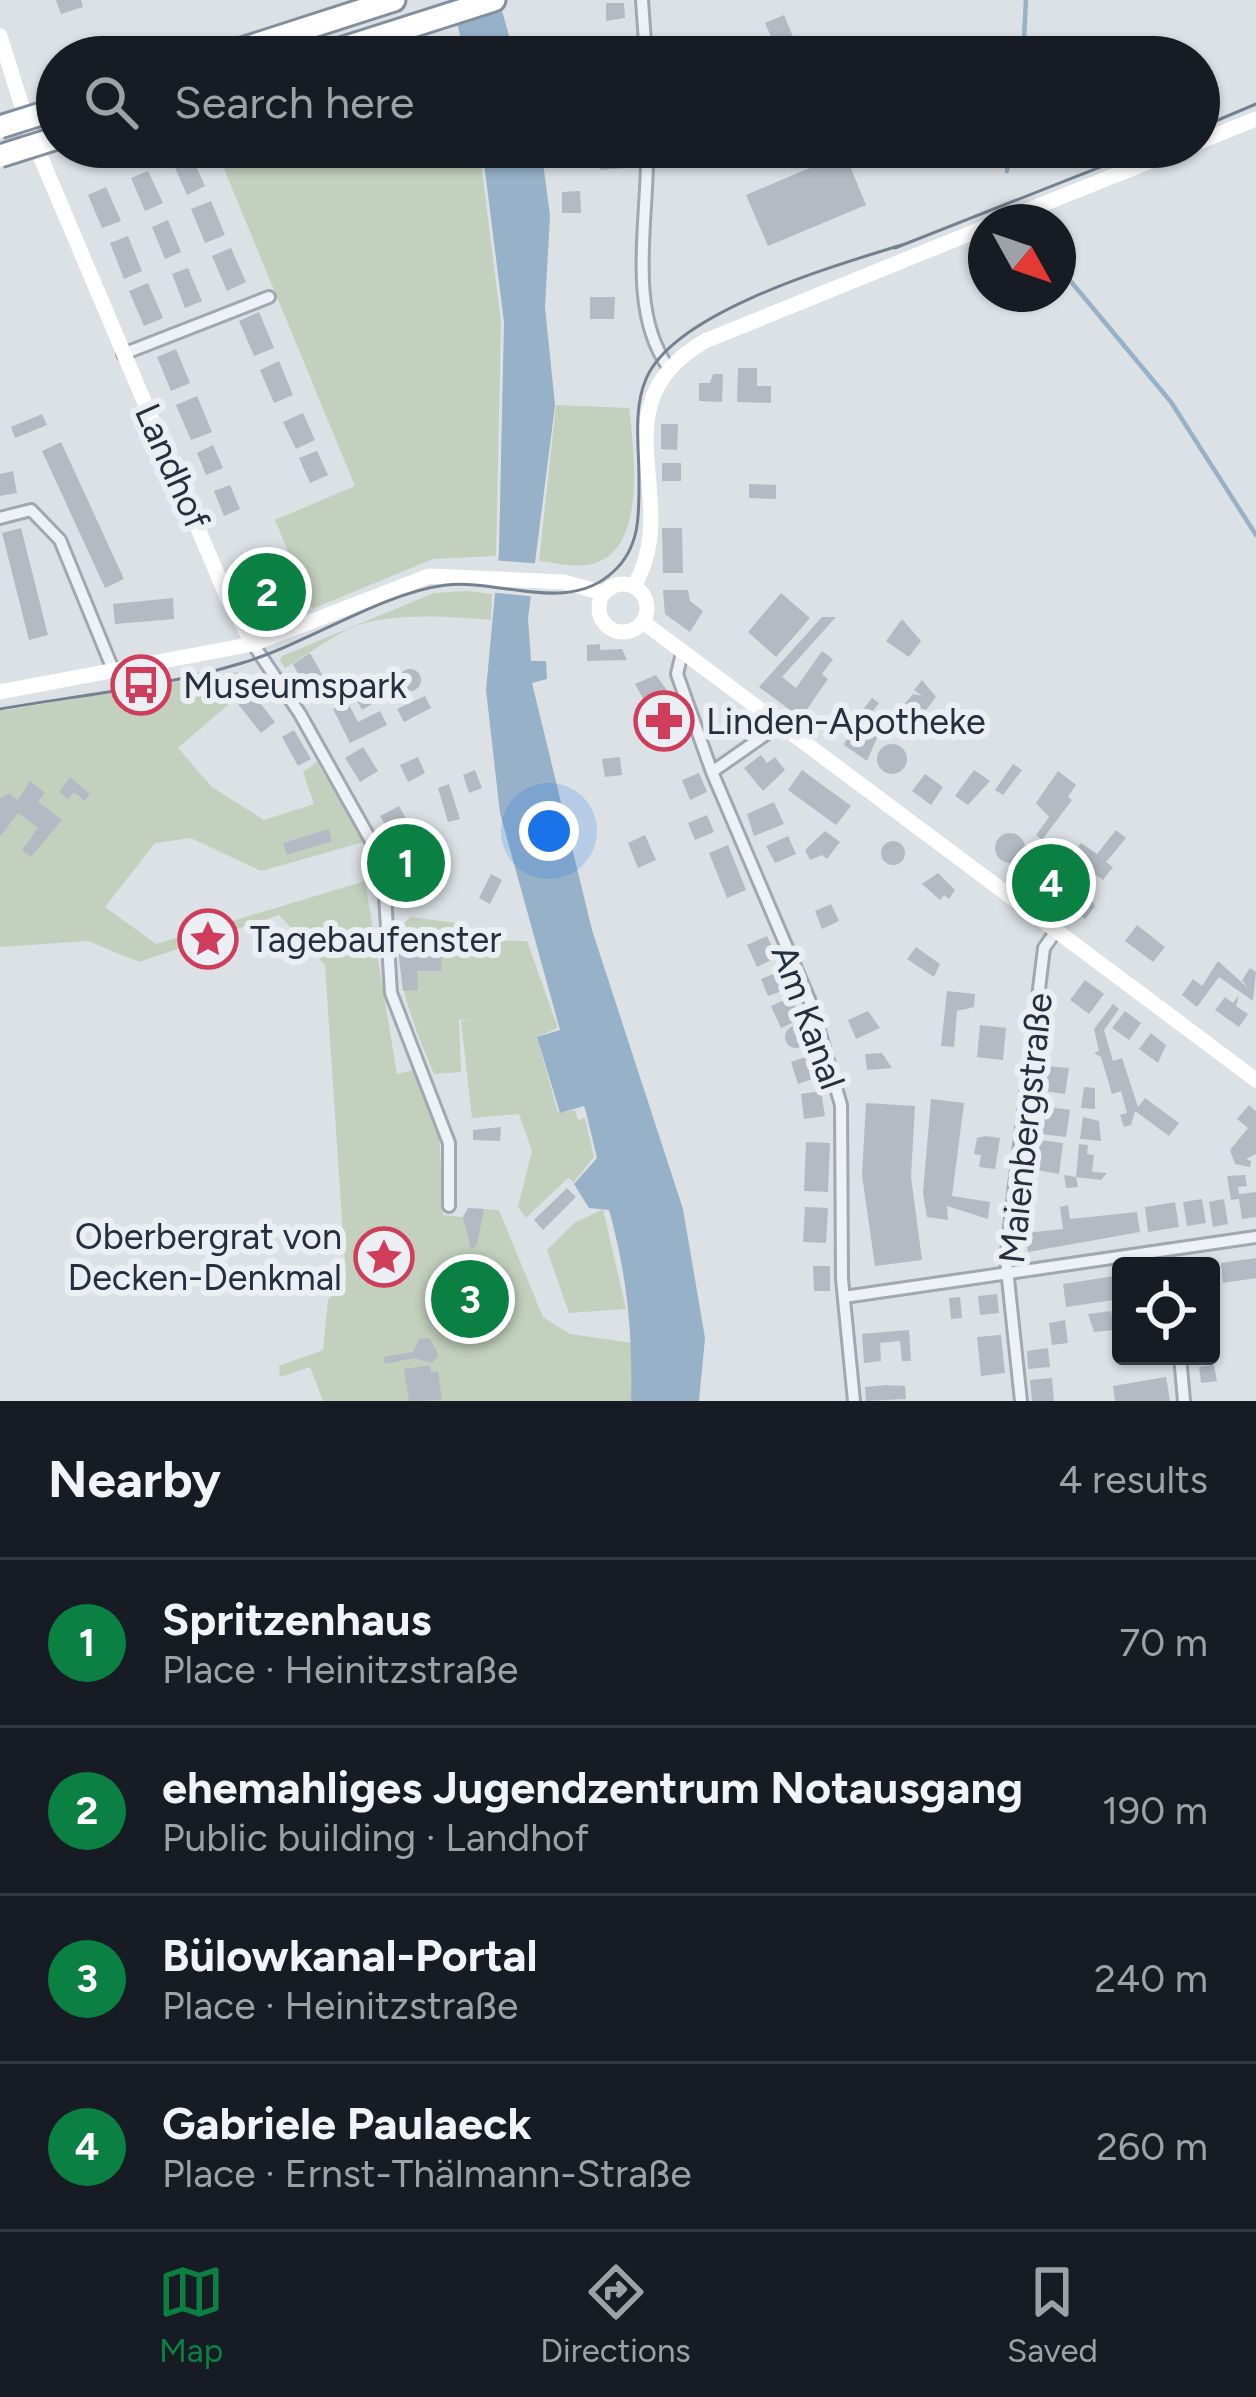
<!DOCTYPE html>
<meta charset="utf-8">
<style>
body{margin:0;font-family:Figtree,sans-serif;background:#20242c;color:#f1f3f6}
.controls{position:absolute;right:36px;bottom:36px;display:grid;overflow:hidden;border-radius:12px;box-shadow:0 3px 9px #0004}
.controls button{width:108px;height:108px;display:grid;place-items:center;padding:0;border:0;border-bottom:3px solid #363941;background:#171b24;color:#f1f3f6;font:60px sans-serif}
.compass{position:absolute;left:968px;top:204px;width:108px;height:108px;border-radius:50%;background:#171b24;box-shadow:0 3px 9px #0004;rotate:130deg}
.you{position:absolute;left:549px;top:831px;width:42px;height:42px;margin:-30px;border:9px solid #fff;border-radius:50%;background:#1a73e8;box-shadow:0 0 0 18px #1a73e833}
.badge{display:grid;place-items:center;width:78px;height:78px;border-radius:50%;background:#0b8043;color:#fff;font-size:39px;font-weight:700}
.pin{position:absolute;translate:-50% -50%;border:6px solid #fff;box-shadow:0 3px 12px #0006}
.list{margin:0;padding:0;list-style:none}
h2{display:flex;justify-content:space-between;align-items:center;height:156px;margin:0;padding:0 48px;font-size:51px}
h2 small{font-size:39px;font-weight:400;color:#9ea1a6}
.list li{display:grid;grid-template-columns:78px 1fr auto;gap:36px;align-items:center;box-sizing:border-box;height:168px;padding:0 48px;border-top:3px solid #363941}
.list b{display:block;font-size:45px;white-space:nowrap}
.list p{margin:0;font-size:39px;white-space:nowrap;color:#9ea1a6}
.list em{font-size:39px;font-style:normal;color:#9ea1a6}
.icon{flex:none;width:66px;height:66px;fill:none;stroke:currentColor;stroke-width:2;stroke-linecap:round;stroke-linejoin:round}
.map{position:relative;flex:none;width:1256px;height:1401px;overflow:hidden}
.search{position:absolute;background:#171b24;box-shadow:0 3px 9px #0004;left:36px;right:36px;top:36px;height:132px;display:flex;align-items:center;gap:30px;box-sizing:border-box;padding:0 42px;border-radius:66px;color:#9ea1a6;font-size:45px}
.sheet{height:828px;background:#171b24}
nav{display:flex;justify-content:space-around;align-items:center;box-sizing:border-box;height:168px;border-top:3px solid #363941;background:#171b24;font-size:33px;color:#9ea1a6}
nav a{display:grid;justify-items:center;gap:6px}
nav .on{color:#0b8043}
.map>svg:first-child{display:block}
.green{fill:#c3d0bd}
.water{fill:#96b1c8}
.pier{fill:#dce1e6}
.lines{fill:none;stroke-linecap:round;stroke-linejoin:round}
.stream{stroke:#96b1c8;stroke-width:4.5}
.building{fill:#b3bac3}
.street-casing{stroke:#a1a8b0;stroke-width:16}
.highway-casing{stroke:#838f9d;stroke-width:27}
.street{stroke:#eef1f5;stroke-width:10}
.secondary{stroke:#fff;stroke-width:15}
.highway{stroke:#fff;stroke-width:21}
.tram{stroke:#758190;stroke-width:3}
.highway-bridge-casing{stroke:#838f9d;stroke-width:27;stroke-linecap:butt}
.highway-bridge{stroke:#fff;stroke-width:21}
.labels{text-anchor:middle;stroke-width:12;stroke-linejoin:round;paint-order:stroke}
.street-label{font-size:36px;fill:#252f3d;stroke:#ebeff4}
.poi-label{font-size:36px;fill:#252f3d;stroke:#ebeff4;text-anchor:start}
</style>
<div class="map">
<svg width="1256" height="1401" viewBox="0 0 1256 1401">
<rect width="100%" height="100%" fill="#dce1e6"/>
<path class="green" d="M215,147H479L501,322L496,556L433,559L312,609L275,520L355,486Z
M556,405L629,408C634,450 647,547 595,563C578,569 557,563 539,561Z
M467,591L492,594L491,620C446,617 382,610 341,633C323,643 303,657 285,668L280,660L282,656L434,593Z
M237,672L251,685L178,748L212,787L264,820L314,804L303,772L317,762L364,842L261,871L191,838L155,843L105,907L156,944L365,881L397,1074L413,1070L439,1129L443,1215L463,1217L468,1208L499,1210L543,1317L570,1334L633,1343L631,1401H323L310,1367L280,1377L279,1366L323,1350L328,1300L346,1279L325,965L279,915L139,962L88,941L0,947V711Z
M411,917L456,923L450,932L471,940L527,941L558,1028L537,1037L558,1113L575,1110L578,1120L585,1118L594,1157L574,1182L568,1178L526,1218L518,1207L532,1151L519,1114L472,1118L461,1021L471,1019L459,1020L461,1072L434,1074C412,1021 397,987 398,928Z
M603,1209L626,1309L569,1313L547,1250L574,1223Z"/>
<path class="water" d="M452,0H499L515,57H465Z
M482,147H541L550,216L545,307L555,405L528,618L531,661H546L547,679L532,683L592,930L683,1209L705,1338L699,1401H631C633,1335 627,1274 609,1210L589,1208L574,1184L597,1158L586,1112L584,1106L560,1113L537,1037L560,1030L500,813L486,690L499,551L504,322Z"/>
<path class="pier" d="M492,560L543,564L537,597L488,592Z"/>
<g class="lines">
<path class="stream" d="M1023,57L1026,0
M1007,171L1009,147
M1058,266L1171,402L1256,535"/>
</g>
<path class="building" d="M56,0H81L83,7L61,14Z
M606,3H624L625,18L606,21Z
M784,15L801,56L799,57H780L765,23Z
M834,148L837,157L845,154L866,205L768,246L746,195L821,163L818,155Z
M603,152H626V168L600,170Z
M190,153L205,186L187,195L172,161Z
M148,171L163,203L145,211L131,178Z
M106,187L121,221L102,228L88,195Z
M580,191L581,213H562V192Z
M211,201L225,235L205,243L191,209Z
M168,220L181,252L165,259L152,227Z
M128,236L142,271L124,279L110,243Z
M231,248L246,282L227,291L212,256Z
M188,268L202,301L185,308L172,274Z
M148,283L163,318L144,326L129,291Z
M590,297H615L614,319H590Z
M259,312L274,348L254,356L239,321Z
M176,349L190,383L171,391L157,357Z
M279,361L293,395L274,403L260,370Z
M738,368H757V386H771V403L737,402Z
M713,374H723L722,402L699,401V383H710Z
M197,396L212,432L191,440L176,405Z
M303,413L315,440L296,449L283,422Z
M42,414L47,425L15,438L11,427Z
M661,424H678L677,450L661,449Z
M61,442L124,579L105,588L42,451Z
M213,445L223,468L206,475L197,453Z
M317,451L328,475L310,483L299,458Z
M662,463H681V481H662Z
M13,471L17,493L0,496V474Z
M749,484L776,485V499L749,498Z
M230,485L240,509L224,516L214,491Z
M21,528L48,635L29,640L2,533Z
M662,528H682L683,573H663Z
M267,556L289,612L267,621L245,565Z
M663,590H688L690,601L703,611L690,632L665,614Z
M781,593L810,618L776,657L748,632Z
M173,598L174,619L115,624L113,604Z
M822,617H836L782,677L796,688L822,651L833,659L822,674L828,679L801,718L759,687Z
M902,619L921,641L909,657L886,641Z
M600,644V650L622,649L627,660L587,661V645Z
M310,653L323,676L305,687L293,664Z
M399 680a11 11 0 1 1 22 0a11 11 0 1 1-22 0Z
M656,675L671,696L666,698L676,724L659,730L652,718L647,720L644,714L650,711L635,684Z
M385,676L394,691L362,710L354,695Z
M922,680L936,697L904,739L895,732L891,736L887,733L905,719L897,713L913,694L922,696L914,690Z
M252,693L275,722L261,733L238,704Z
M425,696L431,708L404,722L397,709Z
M872,698L879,703L860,728L853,723Z
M347,701L358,722L380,711L387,725L350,743L333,709Z
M851,726L866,734L872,726L880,731L867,761L844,745Z
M294,730L311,759L298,766L282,737Z
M877 759a15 15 0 1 1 30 0a15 15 0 1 1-30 0Z
M363,747L378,771L360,782L345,758Z
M761,755L767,763L775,757L785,770L763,791L744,768Z
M418,757L425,773L408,782L400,765Z
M620,757L622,775L605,777L602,759Z
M1013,764L1022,770L1003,795L995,790Z
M475,770L482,788L469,793L463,775Z
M802,770L851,806L836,825L788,790Z
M974,770L990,781L968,805L955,796Z
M1058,771L1076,785L1068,797L1072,800L1042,840L1036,835L1049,817L1036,803Z
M699,773L707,792L690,800L682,780Z
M925,774L943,787L931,805L912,791Z
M70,777L90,794L85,801L74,792L68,799L59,792Z
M30,781L45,793L38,802L62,820L31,857L22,850L38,828L18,813L0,837V799L9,793L18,800Z
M449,784L460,819L448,822L438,788Z
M774,802L784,824L754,836L747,814Z
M399,806L412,830L394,840L380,816Z
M707,815L714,832L695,840L688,823Z
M329,829L332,841L287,855L283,843Z
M1116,830L1126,838L1106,862L1113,867L1103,880L1093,873L1084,887L1095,906L1085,919L1069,908L1079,895L1071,889L1085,869L1069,858L1081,843L1097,854Z
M825,831L840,842L827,859L822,855L810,860L805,850Z
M995 848a15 15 0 1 1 30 0a15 15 0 1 1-30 0Z
M645,835L656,860L638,868L628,843Z
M788,836L796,854L775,863L766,846Z
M881 853a12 12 0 1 1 24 0a12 12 0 1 1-24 0Z
M728,845L746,890L727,898L709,853Z
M435,851L436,870L418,872L416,853Z
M411,853L413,873L400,874L399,854Z
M1033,860L1064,876L1067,881L1055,897L1021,875Z
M938,873L955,890L949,899L944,895L940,900L922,884Z
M491,874L502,880L490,904L479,898Z
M831,904L839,921L822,929L815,911Z
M1137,925L1165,947L1153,962L1125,941Z
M767,936L777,957L757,967L747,945Z
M916,947L940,964L934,977L907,959Z
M398,948L442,950L441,971H417L418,990L403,991Z
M1218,961L1248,988L1242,980L1250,968L1256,972L1253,1001L1219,977L1197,1007L1182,995L1193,979L1202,986Z
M781,971L788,989L768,996L761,979Z
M1085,980L1104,994L1089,1014L1070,1000Z
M947,991L975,994L974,1007L957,1011L954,1047L941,1046Z
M1239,995L1236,1006L1248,1014L1239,1027L1215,1010L1225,997L1233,1003Z
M791,997L801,1019L781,1028L771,1006Z
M1113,1004L1119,1009L1104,1030L1113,1061L1122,1058L1138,1107L1145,1098L1179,1123L1169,1136L1135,1111L1131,1125L1124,1127L1120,1115L1127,1113L1121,1091L1112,1094L1101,1057L1094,1053L1099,1051L1094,1029Z
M868,1011L880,1028L856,1039L848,1020Z
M1125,1011L1141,1023L1129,1040L1112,1028Z
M980,1025L1006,1028L1003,1060L977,1057Z
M785 1037a11 11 0 1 1 22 0a11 11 0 1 1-22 0Z
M1151,1033L1166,1045L1158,1063L1139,1049Z
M882,1053L892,1068L867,1070L865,1054Z
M811,1055L818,1077L798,1084L791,1062Z
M1047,1066L1069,1068L1065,1094L1044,1091Z
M1084,1087L1095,1088V1109L1081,1108Z
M821,1091L825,1116L804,1119L801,1094Z
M931,1099L964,1103L952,1196L990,1202L988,1219L947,1206L948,1220L927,1217L923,1193Z
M866,1103L915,1106L911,1177L922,1260L875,1266L862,1175Z
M1249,1105L1256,1111V1154L1246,1159L1251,1161L1250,1167L1235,1164L1230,1150L1248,1128L1237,1119Z
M1050,1107L1070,1110L1066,1137L1040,1134L1042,1114L1049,1115Z
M1083,1117L1099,1121L1101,1141L1080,1139Z
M501,1127L500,1141L473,1140V1130Z
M986,1136L1000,1138L995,1169L979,1167L981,1155L974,1154L977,1138Z
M1040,1140L1063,1143L1059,1174L1036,1170Z
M806,1142L830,1143L828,1192L804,1191Z
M1079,1144L1088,1145L1087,1154L1094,1155L1092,1172L1107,1173L1101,1180L1076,1177L1078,1187L1066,1188L1064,1175L1076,1177Z
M1245,1175L1247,1186L1238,1187L1239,1194L1256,1192V1217L1242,1219L1239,1199L1231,1200L1227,1176Z
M567,1188L576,1197L543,1230L534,1220Z
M1202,1199L1206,1223L1187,1226L1183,1202Z
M1224,1199L1228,1224L1213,1227L1209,1202Z
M1175,1202L1179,1227L1148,1232L1145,1207Z
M1068,1205L1070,1219L1137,1212L1140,1232L1028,1252L1025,1233L1063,1229L1060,1207Z
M805,1207L828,1208L826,1243L803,1242Z
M468,1208L484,1209L477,1245L471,1249L463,1217Z
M1256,1258V1278L1223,1283L1221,1263Z
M813,1266H830V1291H814Z
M1121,1275V1299L1066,1307L1063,1284Z
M997,1294L999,1313L980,1315L978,1296Z
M960,1297L962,1318L951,1319L949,1298Z
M1111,1311L1114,1330L1094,1332L1088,1314Z
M1065,1320L1068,1343L1052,1345L1049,1323Z
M909,1330L911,1361H902L900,1341L880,1343L881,1361L864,1363L862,1334Z
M1001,1335L1005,1373L981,1376L977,1337Z
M429,1338L439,1355L432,1363L414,1358L385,1364L383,1357L413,1352L419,1339Z
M1048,1348L1050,1367L1028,1369L1027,1351Z
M430,1365L431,1372L438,1371L442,1400L409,1401L404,1369Z
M1214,1365L1217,1381L1201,1383L1199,1367Z
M1166,1377L1170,1401H1115L1113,1386Z
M1052,1378L1054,1401H1032L1030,1380Z
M886,1385L905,1386L906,1399L866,1401L865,1387Z"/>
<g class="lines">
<defs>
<path id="street" d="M642,0L646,57
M647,147C649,217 626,307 668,367
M123,354L269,297
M0,518L31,510L60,540L114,672
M253,644L300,714L375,848L384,879L391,993L449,1143V1206
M682,653L677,674L712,772L811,1004L841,1105L842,1279L854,1401
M712,772L779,725
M844,1297L1256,1237
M1180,1356L1184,1401
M1021,1401L1006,1260L1044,948L1056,931"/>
<path id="highway" d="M217,57L394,0
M315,57L494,0"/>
</defs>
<use href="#street" class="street-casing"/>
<use href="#highway" class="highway-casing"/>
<use href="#street" class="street"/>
<path class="secondary" d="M0,36L30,132L227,597L253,644
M1199,142L1256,119
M998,222L1186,147
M599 608a24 24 0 1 1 48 0a24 24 0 1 1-48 0Z
M634,586C685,499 593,406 705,341L986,227
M643,622L1256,1080
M0,692L253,644L429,576L564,582L603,593"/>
<use href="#highway" class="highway"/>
<path class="tram" d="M1199,128L1256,104
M895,248L1151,147
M0,709C80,695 164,687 242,663C307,644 381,593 446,585C500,579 569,615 614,571C641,546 639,512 639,478C639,446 633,409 646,379C675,310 841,264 908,243"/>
<defs>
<path id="highway-bridge" d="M0,127L57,109
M0,156L57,138"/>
</defs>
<use href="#highway-bridge" class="highway-bridge-casing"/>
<use href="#highway-bridge" class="highway-bridge"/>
</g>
<defs>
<symbol id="bus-ring" viewBox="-11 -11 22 22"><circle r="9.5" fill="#ebeff4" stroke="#cf3d5b" stroke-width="1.5"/><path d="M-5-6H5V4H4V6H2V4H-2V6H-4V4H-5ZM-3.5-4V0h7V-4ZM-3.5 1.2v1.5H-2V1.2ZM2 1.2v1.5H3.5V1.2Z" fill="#cf3d5b"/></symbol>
<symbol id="pharmacy-ring" viewBox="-11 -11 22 22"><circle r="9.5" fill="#ebeff4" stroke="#cf3d5b" stroke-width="1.5"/><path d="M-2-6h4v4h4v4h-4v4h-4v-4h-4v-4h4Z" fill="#cf3d5b"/></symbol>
<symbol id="sight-ring" viewBox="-11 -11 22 22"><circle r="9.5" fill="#ebeff4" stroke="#cf3d5b" stroke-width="1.5"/><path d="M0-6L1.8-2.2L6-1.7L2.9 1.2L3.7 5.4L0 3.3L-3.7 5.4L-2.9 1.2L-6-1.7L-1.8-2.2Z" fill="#cf3d5b"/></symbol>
</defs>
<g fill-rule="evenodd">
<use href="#bus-ring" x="108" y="652" width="66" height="66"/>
<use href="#pharmacy-ring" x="631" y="688" width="66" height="66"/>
<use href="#sight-ring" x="175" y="906" width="66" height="66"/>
<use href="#sight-ring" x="351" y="1224" width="66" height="66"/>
</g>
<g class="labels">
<g class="street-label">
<text transform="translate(173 466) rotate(66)" y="13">Landhof</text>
<text transform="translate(809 1017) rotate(70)" y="13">Am Kanal</text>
<text transform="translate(1025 1128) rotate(-84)" y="13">Maienbergstraße</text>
</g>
<g class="poi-label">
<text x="183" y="698">Museumspark</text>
<text x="706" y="734">Linden-Apotheke</text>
<text x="250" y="952">Tagebaufenster</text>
<text x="342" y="1249" text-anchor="end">Oberbergrat von<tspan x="342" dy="41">Decken-Denkmal</tspan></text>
</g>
</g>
</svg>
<div class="controls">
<button><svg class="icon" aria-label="locate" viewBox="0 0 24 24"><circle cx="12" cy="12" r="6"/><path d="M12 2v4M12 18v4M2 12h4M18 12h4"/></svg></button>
</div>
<svg class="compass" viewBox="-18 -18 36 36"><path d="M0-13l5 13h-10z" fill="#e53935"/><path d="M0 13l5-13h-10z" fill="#9ea1a6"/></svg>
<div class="you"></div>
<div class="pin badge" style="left:406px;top:863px">1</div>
<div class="pin badge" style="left:267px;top:592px">2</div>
<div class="pin badge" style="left:470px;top:1299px">3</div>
<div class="pin badge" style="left:1051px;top:883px">4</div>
<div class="search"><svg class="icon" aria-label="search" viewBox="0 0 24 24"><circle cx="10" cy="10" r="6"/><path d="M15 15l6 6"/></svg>Search here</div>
</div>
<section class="sheet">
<h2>Nearby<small>4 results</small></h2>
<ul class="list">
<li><span class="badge">1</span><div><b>Spritzenhaus</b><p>Place · Heinitzstraße</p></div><em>70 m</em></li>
<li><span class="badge">2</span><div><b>ehemahliges Jugendzentrum Notausgang</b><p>Public building · Landhof</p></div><em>190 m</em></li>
<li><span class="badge">3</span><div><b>Bülowkanal-Portal</b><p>Place · Heinitzstraße</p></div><em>240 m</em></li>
<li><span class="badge">4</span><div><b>Gabriele Paulaeck</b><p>Place · Ernst-Thälmann-Straße</p></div><em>260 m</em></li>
</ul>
</section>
<nav>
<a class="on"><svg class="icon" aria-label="map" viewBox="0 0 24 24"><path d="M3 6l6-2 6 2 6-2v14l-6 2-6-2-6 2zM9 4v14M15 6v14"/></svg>Map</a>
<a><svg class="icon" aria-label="directions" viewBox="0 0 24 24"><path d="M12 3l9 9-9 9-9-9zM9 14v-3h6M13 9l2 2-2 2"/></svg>Directions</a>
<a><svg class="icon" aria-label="saved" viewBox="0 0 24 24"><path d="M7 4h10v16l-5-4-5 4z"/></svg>Saved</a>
</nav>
